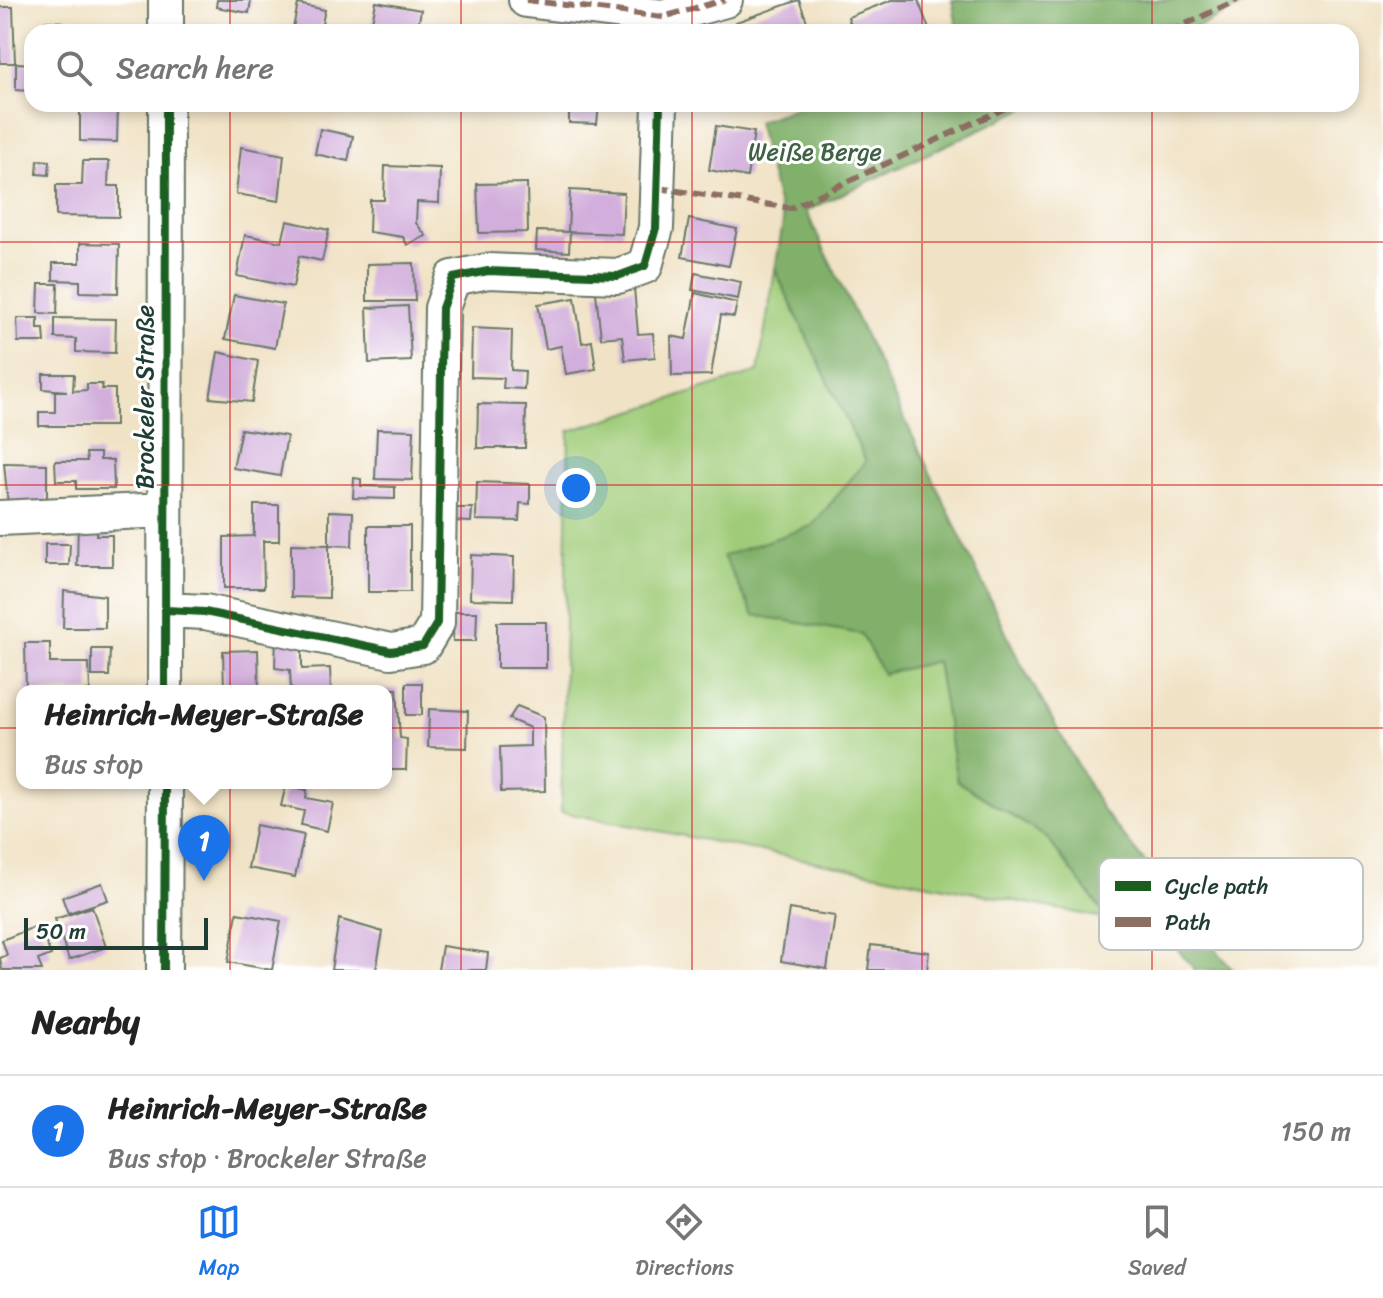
<!DOCTYPE html>
<meta charset="utf-8">
<style>
body{margin:0;font-family:Sriracha,sans-serif;background:#f6f6f6;color:#222}
.scale{position:absolute;left:24px;bottom:20px;width:184px;box-sizing:border-box;padding-left:8px;border:4px solid #1f3d34;border-top:0;font-size:22px;line-height:28px;white-space:nowrap;color:#1f3d34;-webkit-text-stroke:6px #fff;paint-order:stroke}
.you{position:absolute;left:576px;top:488px;width:28px;height:28px;margin:-20px;border:6px solid #fff;border-radius:50%;background:#1a73e8;box-shadow:0 0 0 12px #1a73e833}
.badge{display:grid;place-items:center;width:52px;height:52px;border-radius:50%;background:#1a73e8;color:#fff;font-size:26px;font-weight:700}
.pin{position:absolute;translate:-50% -66px;filter:drop-shadow(0 2px 4px #0008)}
.pin::after{content:'';position:absolute;top:42px;width:28px;height:24px;background:inherit;clip-path:polygon(0 0,100% 0,50% 100%)}
.popup{position:absolute;left:16px;top:685px;width:376px;height:104px;box-sizing:border-box;display:grid;place-content:center;border-radius:16px;background:#fff;filter:drop-shadow(0 2px 6px #0005);font-size:26px;white-space:nowrap;color:#767676}
.popup b{font-size:30px;color:#222}
.popup::after{content:'';position:absolute;left:50%;top:100%;margin-left:-16px;border:16px solid transparent;border-top-color:#fff}
.list{margin:0;padding:0;list-style:none}
h2{display:flex;justify-content:space-between;align-items:center;height:104px;margin:0;padding:0 32px;font-size:34px}
h2 small{font-size:26px;font-weight:400;color:#767676}
.list li{display:grid;grid-template-columns:52px 1fr auto;gap:24px;align-items:center;box-sizing:border-box;height:112px;padding:0 32px;border-top:2px solid #e0e0e0}
.list b{display:block;font-size:30px;white-space:nowrap}
.list p{margin:0;font-size:26px;white-space:nowrap;color:#767676}
.list em{font-size:26px;font-style:normal;color:#767676}
.icon{flex:none;width:44px;height:44px;fill:none;stroke:currentColor;stroke-width:2;stroke-linecap:round;stroke-linejoin:round}
.map{position:relative;flex:none;width:1383px;height:970px;overflow:hidden}
.search{position:absolute;background:#fff;box-shadow:0 4px 12px #0003;left:24px;right:24px;top:24px;height:88px;display:flex;align-items:center;gap:20px;box-sizing:border-box;padding:0 28px;border-radius:24px;color:#767676;font-size:30px}
.sheet{height:216px;background:#fff}
nav{display:flex;justify-content:space-around;align-items:center;box-sizing:border-box;height:112px;border-top:2px solid #e0e0e0;background:#fff;font-size:22px;color:#767676}
nav a{display:grid;justify-items:center;gap:4px}
nav .on{color:#1a73e8}
.map>svg:first-child{display:block}
.green{fill:#a0cc79;stroke:#608456;stroke-width:2}
.forest{fill:#80b069;stroke:#50764e;stroke-width:2}
.building{fill:#d1aedb}
.lines{fill:none;stroke-linecap:round;stroke-linejoin:round}
.minor-casing{stroke:#687767;stroke-width:38}
.minor{stroke:#fff;stroke-width:34}
.quiet{stroke:#8d6e63;stroke-width:6;stroke-dasharray:12 6;stroke-linecap:butt}
.cycleway-casing{stroke:#fff;stroke-width:13}
.cycleway{stroke:#1b5e20;stroke-width:8}
.grid{fill:none;stroke:#d62828;stroke-width:2;stroke-opacity:0.55}
.labels{text-anchor:middle;stroke-width:6;stroke-linejoin:round;paint-order:stroke}
.park-label{font-size:24px;fill:#3f6145;stroke:#fff}
.street-label{font-size:24px;fill:#1f3d34;stroke:#fff}
.key{fill:#fff;stroke:#bcc5c2;stroke-width:2}
.key-label{font-size:22px;fill:#1f3d34}
</style>
<div class="map">
<svg width="1383" height="970" viewBox="0 0 1383 970">
<rect width="100%" height="100%" fill="#fff"/>
<filter id="ink" filterUnits="userSpaceOnUse"><feTurbulence type="fractalNoise" baseFrequency=".0125" numOctaves="2"/><feDisplacementMap in="SourceGraphic" scale="16" xChannelSelector="R" yChannelSelector="G"/><feConvolveMatrix kernelMatrix="1 2 1 2 8 2 1 2 1" color-interpolation-filters="sRGB"/></filter>
<filter id="wash" filterUnits="userSpaceOnUse"><feTurbulence type="fractalNoise" baseFrequency=".006" numOctaves="4" result="noise"/><feDisplacementMap in="SourceGraphic" scale="32" xChannelSelector="R" yChannelSelector="G"/><feGaussianBlur stdDeviation="1.8" result="paint"/><feColorMatrix in="noise" values="0 0 0 0 0 0 0 0 0 0 0 0 0 0 0 0 0 1.4 0 .05"/><feComposite in="paint" operator="in"/></filter>
<g filter="url(#wash)">
<rect width="100%" height="100%" fill="#f0e2c5"/>
<path class="green" d="M775,270L866,461L812,526L724,556L753,614L862,634L937,661L957,781L1047,838L1109,920L1169,939L1088,915L561,812L569,431L758,372Z"/>
<path class="forest" d="M952,0H1255L1187,32H958Z
M807,104H1034L806,211L1017,656L1103,811L1233,970H1195L1169,939L1109,920L1047,838L957,781L937,661L883,674L861,634L754,615L723,556L812,526L866,461L775,270L783,222L757,122Z"/>
<g id="blocks">
<path class="building" d="M217,0H251L249,13L216,7Z
M799,0L809,27L794,32H740L736,22Z
M892,0H918L930,32H853L848,17Z
M376,2L421,10L417,32H370Z
M298,4L325,10L320,32L293,28Z
M0,7H13L15,63H0Z
M45,21L63,22L62,32L45,31Z
M446,29H488V32H446Z
M16,63L32,64V91L16,90Z
M80,104H118L117,142L80,141Z
M569,104H599L597,124L569,123Z
M716,126L754,132L747,177L709,170Z
M320,129L353,136L348,161L315,154Z
M241,147L284,155L279,201L236,194Z
M38,160L50,161L49,175L37,174Z
M83,161H109L108,186H119V217L56,216V185H82Z
M385,166L440,168L439,203L417,202L416,223L426,236L407,245L403,237L369,232L370,200H384Z
M527,183L528,232L479,233L477,184Z
M570,190L624,193L622,234L568,232Z
M689,219L737,229L729,266L682,257Z
M287,221L329,230L322,261L299,256L293,287L237,276L245,235L282,242Z
M537,231L570,232L569,252L536,250Z
M80,243L119,244L118,293L80,292V281L53,280V263H80Z
M414,263L415,301H367V264Z
M695,273L741,282L738,299L692,290Z
M39,284H58L57,314L38,313Z
M634,288L638,334L653,333L655,357L625,360L622,336L601,338L596,293Z
M695,293L737,303L734,317L721,315L711,375L672,376L671,336L686,339Z
M234,295L283,304L275,348L225,339Z
M575,298L582,343L592,341L596,369L566,374L561,346L546,349L538,304Z
M408,306L411,361L369,363L367,308Z
M17,318H38V329H44L45,342H18Z
M55,318L116,319L115,353L76,352V339L55,338Z
M472,328L512,330L511,370L525,371L524,389L503,388L504,378L471,377Z
M218,352L258,361L252,402L210,398Z
M43,374H74L73,391L87,390V384H102V389H115V426H39V412H55V391H67L43,389Z
M478,404L526,405L525,448H477Z
M241,429L287,436L280,476L233,468Z
M377,429L414,430L412,480L375,479Z
M86,453H100V460H113L114,489H76V481H56L55,461H87Z
M4,463L47,464V505H8Z
M354,478L361,479V486L395,487V499L353,498Z
M477,482L530,484V504L520,503L519,521L476,520Z
M254,505H279V541H263L264,588H224V537L254,536Z
M452,508H472L471,522L452,521Z
M329,511L353,512L352,546L329,545Z
M78,519H96V535H112V566H77Z
M368,526H410V592H368Z
M45,544H70L69,565H45Z
M291,544L329,545V598L291,597Z
M471,555L514,557L513,600L470,599Z
M64,591L105,596V628H63Z
M454,612H477L476,641H453Z
M497,622H546V668H497Z
M276,633L302,640V669L330,668L331,691H291L290,670L275,668Z
M25,643H50V663H89L90,691H26Z
M92,649H110L109,676H92Z
M258,650L259,691H224L223,651Z
M406,683H422V715H406Z
M386,689H397L400,738L407,739L406,770H388Z
M517,706L544,717L545,791L501,792L500,747L530,746V728L509,719Z
M429,709L468,711L467,748L428,747Z
M286,785L307,790L306,798L333,803L327,831L301,825L304,811L281,806Z
M256,825L304,835L295,877L248,868Z
M102,883L108,900L68,913L62,897Z
M92,907L106,947L69,960L55,919Z
M789,909L835,916L827,969L781,961Z
M237,913L281,921L272,970L228,962Z
M339,919L383,932L376,970H331Z
M39,925L51,955L38,960L42,970H2L0,958L7,955L2,940Z
M871,945L929,952L927,970H868Z
M442,946L488,953L486,970H438Z"/>
</g>
</g>
<g filter="url(#ink)">
<use href="#blocks" fill-opacity="0" stroke="#687767" stroke-width="2"/>
<g class="lines">
<defs>
<path id="minor" d="M526,0L663,17L725,0
M166,32V0
M0,518L165,510
M165,610L205,612L391,651L423,646L437,623L442,308L453,278L488,271L618,276L645,266L656,228L660,104
M165,691L166,104
M164,970L165,783"/>
</defs>
<use href="#minor" class="minor-casing"/>
<use href="#minor" class="minor"/>
<path class="quiet" d="M526,0L663,17L725,0
M1169,32L1237,0
M658,188L791,208L1014,104"/>
<defs>
<path id="cycleway" d="M165,610L205,612L391,651L423,646L437,623L442,308L453,278L488,271L618,276L645,266L656,228L660,104
M165,691L166,104
M164,970L165,783"/>
</defs>
<use href="#cycleway" class="cycleway-casing"/>
<use href="#cycleway" class="cycleway"/>
</g>
</g>
<path class="grid" d="M230,0V32M461,0V32M692,0V32M922,0V32M1152,0V32M230,104V970M461,104V970M692,104V970M922,104V970M1152,104V970M0,242H1383M0,485H1383M0,728H1383"/>
<g class="labels">
<g class="park-label">
<text x="815" y="160">Weiße Berge</text>
</g>
<g class="street-label">
<text transform="translate(145 397) rotate(-90)" y="8">Brockeler Straße</text>
</g>
</g>
<rect x="1099" y="858" width="264" height="92" rx="12" class="key"/>
<rect x="1115" y="881" width="36" height="10" fill="#1b5e20"/>
<rect x="1115" y="917" width="36" height="10" fill="#8d6e63"/>
<g class="key-label">
<text x="1165" y="894">Cycle path</text>
<text x="1165" y="930">Path</text>
</g>
</svg>
<div class="scale">50 m</div>
<div class="you"></div>
<div class="pin badge" style="left:204px;top:881px">1</div>
<div class="popup"><b>Heinrich-Meyer-Straße</b>Bus stop</div>
<div class="search"><svg class="icon" aria-label="search" viewBox="0 0 24 24"><circle cx="10" cy="10" r="6"/><path d="M15 15l6 6"/></svg>Search here</div>
</div>
<section class="sheet">
<h2>Nearby<small></small></h2>
<ul class="list">
<li><span class="badge">1</span><div><b>Heinrich-Meyer-Straße</b><p>Bus stop · Brockeler Straße</p></div><em>150 m</em></li>
</ul>
</section>
<nav>
<a class="on"><svg class="icon" aria-label="map" viewBox="0 0 24 24"><path d="M3 6l6-2 6 2 6-2v14l-6 2-6-2-6 2zM9 4v14M15 6v14"/></svg>Map</a>
<a><svg class="icon" aria-label="directions" viewBox="0 0 24 24"><path d="M12 3l9 9-9 9-9-9zM9 14v-3h6M13 9l2 2-2 2"/></svg>Directions</a>
<a><svg class="icon" aria-label="saved" viewBox="0 0 24 24"><path d="M7 4h10v16l-5-4-5 4z"/></svg>Saved</a>
</nav>
